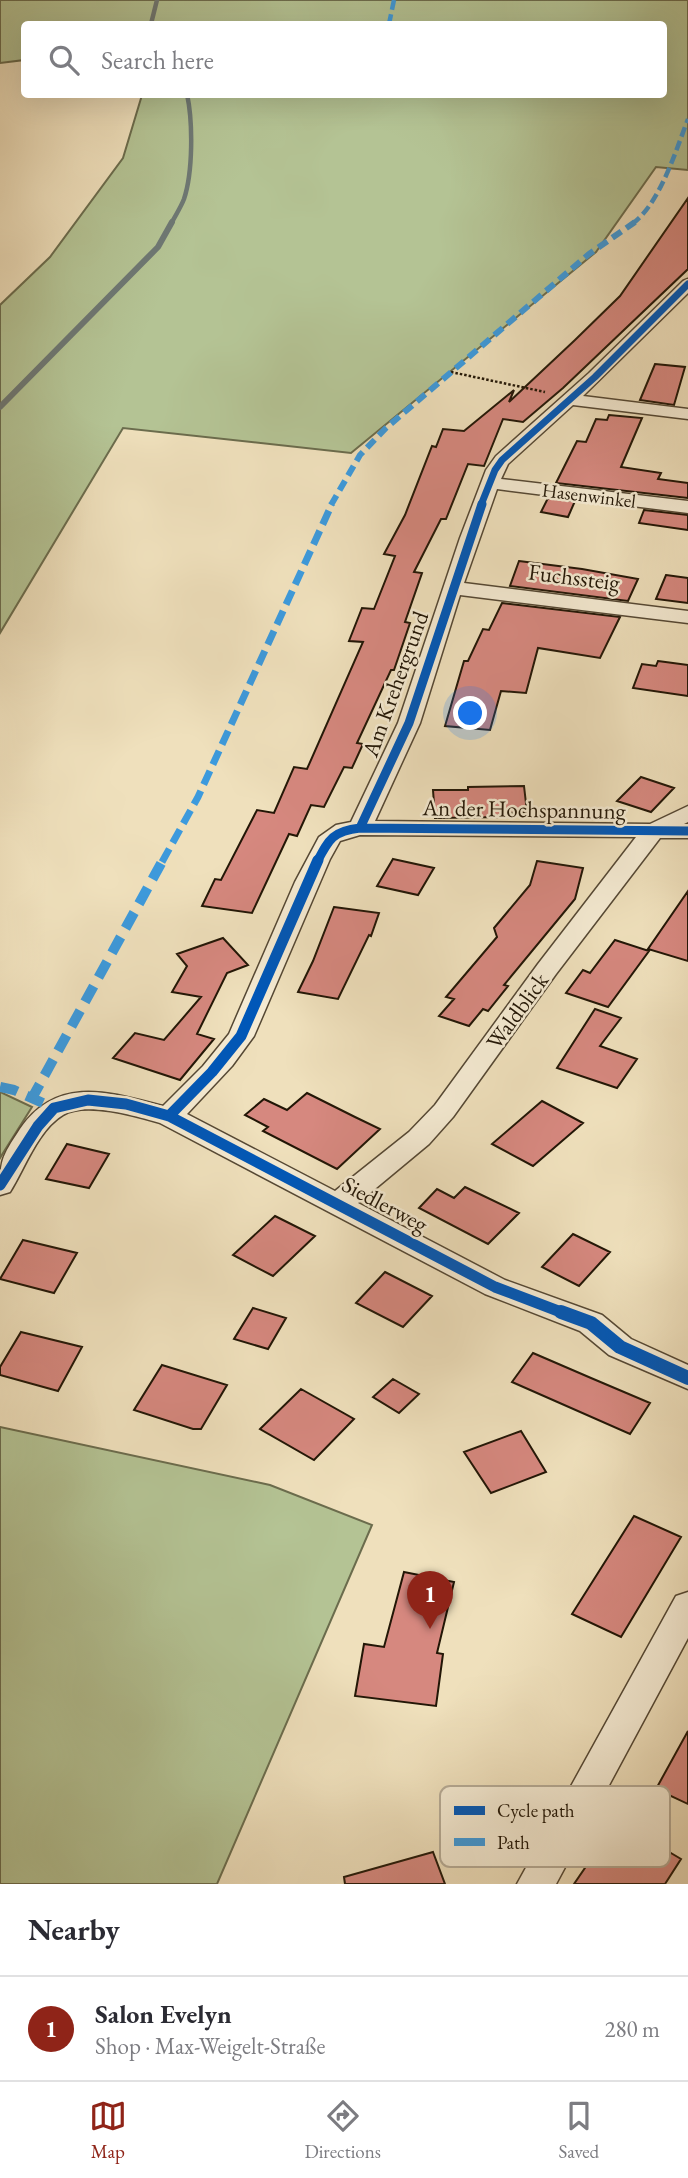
<!DOCTYPE html>
<meta charset="utf-8">
<style>
body{margin:0;font-family:"EB Garamond",serif;background:#f7f7f7;color:#2b2b33}
.you{position:absolute;left:471px;top:714px;width:24px;height:24px;margin:-18px;border:5px solid #fff;border-radius:50%;background:#1a73e8;box-shadow:0 0 0 10px #1a73e833}
.badge{display:grid;place-items:center;width:46px;height:46px;border-radius:50%;background:#8f2418;color:#fff;font-size:23px;font-weight:700}
.pin{position:absolute;translate:-50% -58px;filter:drop-shadow(0 2px 4px #0008)}
.pin::after{content:'';position:absolute;top:37px;width:24px;height:21px;background:inherit;clip-path:polygon(0 0,100% 0,50% 100%)}
.list{margin:0;padding:0;list-style:none}
h2{display:flex;justify-content:space-between;align-items:center;height:91px;margin:0;padding:0 28px;font-size:30px}
h2 small{font-size:23px;font-weight:400;color:#7c7c81}
.list li{display:grid;grid-template-columns:46px 1fr auto;gap:21px;align-items:center;box-sizing:border-box;height:105px;padding:0 28px;border-top:2px solid #e1e1e2}
.list b{display:block;font-size:26px;white-space:nowrap}
.list p{margin:0;font-size:23px;white-space:nowrap;color:#7c7c81}
.list em{font-size:23px;font-style:normal;color:#7c7c81}
.icon{flex:none;width:38px;height:38px;fill:none;stroke:currentColor;stroke-width:2;stroke-linecap:round;stroke-linejoin:round}
.map{position:relative;flex:none;width:688px;height:1884px;overflow:hidden}
.search{position:absolute;background:#fff;box-shadow:0 7px 28px #0002;left:21px;right:21px;top:21px;height:77px;display:flex;align-items:center;gap:18px;box-sizing:border-box;padding:0 24px;border-radius:7px;color:#7c7c81;font-size:26px}
.sheet{height:196px;background:#fff}
nav{display:flex;justify-content:space-around;align-items:center;box-sizing:border-box;height:98px;border-top:2px solid #e1e1e2;background:#fff;font-size:19px;color:#7c7c81}
nav a{display:grid;justify-items:center;gap:4px}
nav .on{color:#8f2418}
.map>svg:first-child{display:block}
.green{fill:#b4c394;stroke:#6b6c4d;stroke-width:2}
.lines{fill:none;stroke-linecap:round;stroke-linejoin:round}
.stream-far1{stroke:#6e7874;stroke-width:4.5}
.stream{stroke:#6e7874;stroke-width:6}
.building{fill:#d6887f;stroke:#221606;stroke-width:2}
.minor-casing{stroke:#554834;stroke-width:3}
.path{stroke:#221606;stroke-width:2.5;stroke-dasharray:2.5 2;stroke-linecap:butt}
.minor{fill:#f5ebd3;fill-rule:evenodd}
.quiet-far3{stroke:#3c9add;stroke-width:4.5;stroke-dasharray:10 4.5;stroke-linecap:butt}
.quiet-far2{stroke:#3c9add;stroke-width:6;stroke-dasharray:11 6;stroke-linecap:butt}
.quiet-far1{stroke:#3c9add;stroke-width:7;stroke-dasharray:15 7;stroke-linecap:butt}
.quiet{stroke:#3c9add;stroke-width:10;stroke-dasharray:18 10;stroke-linecap:butt}
.cycleway-far3-casing{stroke:#f5ebd3;stroke-width:10}
.cycleway-far2-casing{stroke:#f5ebd3;stroke-width:12}
.cycleway-far1-casing{stroke:#f5ebd3;stroke-width:16}
.cycleway-casing{stroke:#f5ebd3;stroke-width:18}
.cycleway-far3{stroke:#0057b8;stroke-width:7}
.cycleway-far2{stroke:#0057b8;stroke-width:9}
.cycleway-far1{stroke:#0057b8;stroke-width:11}
.cycleway{stroke:#0057b8;stroke-width:14}
.labels{text-anchor:middle;stroke-width:5;stroke-linejoin:round;paint-order:stroke}
.far-street-label{font-size:19px;fill:#221606;stroke:#f5ebd3}
.street-label{font-size:23px;fill:#221606;stroke:#f5ebd3}
.key{fill:#f5ebd3;stroke:#b6ab96;stroke-width:2}
.key-label{font-size:19px;fill:#221606}
</style>
<div class="map">
<svg width="688" height="1884" viewBox="0 0 688 1884">
<rect width="100%" height="100%" fill="#efe0bc"/>
<filter id="stains"><feTurbulence type="fractalNoise" baseFrequency=".00286" numOctaves="4"/><feColorMatrix values="0 0 0 0 .2 0 0 0 0 .09 0 0 0 0 .02 0 0 0 .5 -.17"/></filter>
<radialGradient id="worn" r=".72"><stop offset=".6" stop-color="#630" stop-opacity="0"/><stop offset="1" stop-color="#630" stop-opacity=".3"/></radialGradient>
<path class="green" d="M0,0H688V170L656,167L596,252L351,453L123,428L0,633V305L50,257L123,158L142,95L664,94V24H24V60L0,63Z
M0,1092L32,1107L0,1158Z
M0,1427L270,1485L372,1525L217,1884H0Z"/>
<g class="lines">
<path class="stream-far1" d="M151,24L157,0
M171,224C175,216 181,207 184,199C193,172 193,122 187,94"/>
<path class="stream" d="M0,407L158,247L172,222"/>
</g>
<path class="building" d="M688,198V269L563,388L523,422L503,419L484,466L468,464L446,519H441L414,572L422,573L405,622L410,623L394,670H391L357,743L363,744L352,768L344,767L324,807L311,805L297,836L289,834L252,913L202,906L215,879L221,880L257,810L274,813L294,767L307,769L363,642L349,641L362,608L374,609L395,556L384,554L405,515L432,446L436,447L443,429L464,431L514,390L509,402L575,340L620,296Z
M655,364L685,367L674,405L640,400Z
M609,415L642,418L621,467L661,473L658,479L688,483V498L556,483L577,441L586,442L596,419L607,420Z
M548,498L575,501L568,517L541,512Z
M644,510L688,515V530L639,523Z
M519,561L582,569L638,579L628,601L510,586Z
M666,575L688,578V603L656,599Z
M502,603L620,617L600,658L538,648L526,693L501,691L490,730L445,726L464,661H468L483,629L489,630Z
M658,661L688,665V696L633,688L642,664L656,666Z
M641,777L674,788L651,812L617,801Z
M524,786L527,812L504,813V817L435,818L433,790H468V787Z
M393,859L434,868L418,895L377,886Z
M537,861L583,868L575,899L504,985L508,986L488,1011L483,1009L469,1026L439,1016L454,999L446,997L497,937L494,928L530,885Z
M688,891V961L648,949Z
M334,907L379,913L371,936L369,935L338,999L298,992L313,961Z
M223,938L248,965L227,973L197,1034L214,1039L180,1080L113,1058L135,1033L164,1040L201,997L172,992L187,966L177,954Z
M615,940L649,951L608,1007L566,993L583,970L590,973Z
M595,1009L621,1018L600,1046L637,1059L617,1088L557,1068Z
M307,1093L355,1117L380,1129L337,1169L263,1131L268,1127L245,1115L264,1099L287,1110Z
M542,1101L583,1123L533,1166L492,1144Z
M67,1144L109,1154L89,1188L46,1179Z
M465,1187L519,1213L488,1244L419,1208L437,1189L454,1198Z
M275,1216L315,1236L273,1276L233,1255Z
M573,1234L610,1252L579,1286L542,1267Z
M23,1240L77,1253L54,1293L0,1279Z
M385,1272L432,1296L403,1327L356,1303Z
M253,1308L286,1318L268,1349L234,1339Z
M21,1332L82,1347L58,1391L0,1375V1367Z
M533,1353L591,1378L650,1403L630,1434L512,1382Z
M162,1365L227,1385L201,1429H193L134,1410Z
M393,1379L419,1394L399,1413L373,1397Z
M301,1389L354,1419L314,1460L260,1429Z
M521,1431L546,1472L491,1493L464,1452Z
M634,1516L681,1537L621,1637L572,1614Z
M404,1572L454,1582L437,1653L443,1654L436,1706L355,1696L364,1644L384,1647Z
M688,1731V1804L656,1789Z
M617,1821L681,1859L665,1884H574Z
M433,1852L445,1884H345L344,1877Z"/>
<g class="lines">
<defs>
<path id="minor" d="M688,279V293L583,396L688,409V419L573,405L508,464L501,479L688,501V513L497,489L464,583L688,611V623L460,595L420,723L375,821L650,824L688,806V822L684,824H688V838H660L556,974L453,1117L429,1144L358,1203L505,1280L602,1315L631,1339L688,1365V1389L609,1355L580,1331L485,1294L160,1123C136,1116 85,1101 63,1115C38,1130 25,1168 10,1192L0,1195C0,1160 1,1158 20,1129C57,1075 109,1092 163,1106L203,1066L229,1034L295,882L319,837L336,825L351,822L398,723L460,538L486,470L496,456L589,373L683,281ZM360,835L636,837L538,964L435,1105L409,1132L335,1191L187,1114L232,1066L254,1036L330,859L340,841Z
M688,1592V1638L556,1884H517L676,1596Z"/>
</defs>
<use href="#minor" class="minor-casing"/>
<path class="path" d="M451,372L545,392"/>
<use href="#minor" class="minor"/>
<path class="quiet-far3" d="M389,24L394,0
M632,224C660,204 676,150 688,119"/>
<path class="quiet-far2" d="M331,505L360,455L386,428L589,254L635,222"/>
<path class="quiet-far1" d="M162,862L198,797L332,504"/>
<path class="quiet" d="M0,1087L14,1090L54,1108
M31,1100L163,860"/>
<defs>
<path id="cycleway-far3" d="M481,505L495,470L502,460L595,377L688,284"/>
<path id="cycleway-far2" d="M360,828L409,723L482,504
M317,862C329,839 333,831 360,828L688,831"/>
<path id="cycleway-far1" d="M54,1108L88,1100L126,1104L169,1116L495,1287L566,1314
M169,1116L212,1072L241,1036L318,860
M0,1185L38,1126L54,1108"/>
<path id="cycleway" d="M561,1312L591,1323L620,1347L688,1378"/>
</defs>
<use href="#cycleway-far3" class="cycleway-far3-casing"/>
<use href="#cycleway-far2" class="cycleway-far2-casing"/>
<use href="#cycleway-far1" class="cycleway-far1-casing"/>
<use href="#cycleway" class="cycleway-casing"/>
<use href="#cycleway-far3" class="cycleway-far3"/>
<use href="#cycleway-far2" class="cycleway-far2"/>
<use href="#cycleway-far1" class="cycleway-far1"/>
<use href="#cycleway" class="cycleway"/>
</g>
<g class="labels">
<g class="far-street-label">
<text transform="translate(589 495) rotate(7)" y="7">Hasenwinkel</text>
</g>
<g class="street-label">
<text transform="translate(574 577) rotate(7)" y="8">Fuchssteig</text>
<text transform="translate(395 684) rotate(-70)" y="8">Am Krehergrund</text>
<text transform="translate(524 809) rotate(1)" y="8">An der Hochspannung</text>
<text transform="translate(517 1011) rotate(-54)" y="8">Waldblick</text>
<text transform="translate(385 1204) rotate(28)" y="8">Siedlerweg</text>
</g>
</g>
<rect x="440" y="1786" width="230" height="81" rx="10" class="key"/>
<rect x="454" y="1806" width="31" height="9" fill="#0057b8"/>
<rect x="454" y="1838" width="31" height="8" fill="#3c9add"/>
<g class="key-label">
<text x="497" y="1817">Cycle path</text>
<text x="497" y="1849">Path</text>
</g>
<rect width="100%" height="100%" filter="url(#stains)"/>
<rect width="100%" height="100%" fill="url(#worn)"/>
</svg>
<div class="you"></div>
<div class="pin badge" style="left:430px;top:1629px">1</div>
<div class="search"><svg class="icon" aria-label="search" viewBox="0 0 24 24"><circle cx="10" cy="10" r="6"/><path d="M15 15l6 6"/></svg>Search here</div>
</div>
<section class="sheet">
<h2>Nearby<small></small></h2>
<ul class="list">
<li><span class="badge">1</span><div><b>Salon Evelyn</b><p>Shop · Max-Weigelt-Straße</p></div><em>280 m</em></li>
</ul>
</section>
<nav>
<a class="on"><svg class="icon" aria-label="map" viewBox="0 0 24 24"><path d="M3 6l6-2 6 2 6-2v14l-6 2-6-2-6 2zM9 4v14M15 6v14"/></svg>Map</a>
<a><svg class="icon" aria-label="directions" viewBox="0 0 24 24"><path d="M12 3l9 9-9 9-9-9zM9 14v-3h6M13 9l2 2-2 2"/></svg>Directions</a>
<a><svg class="icon" aria-label="saved" viewBox="0 0 24 24"><path d="M7 4h10v16l-5-4-5 4z"/></svg>Saved</a>
</nav>
